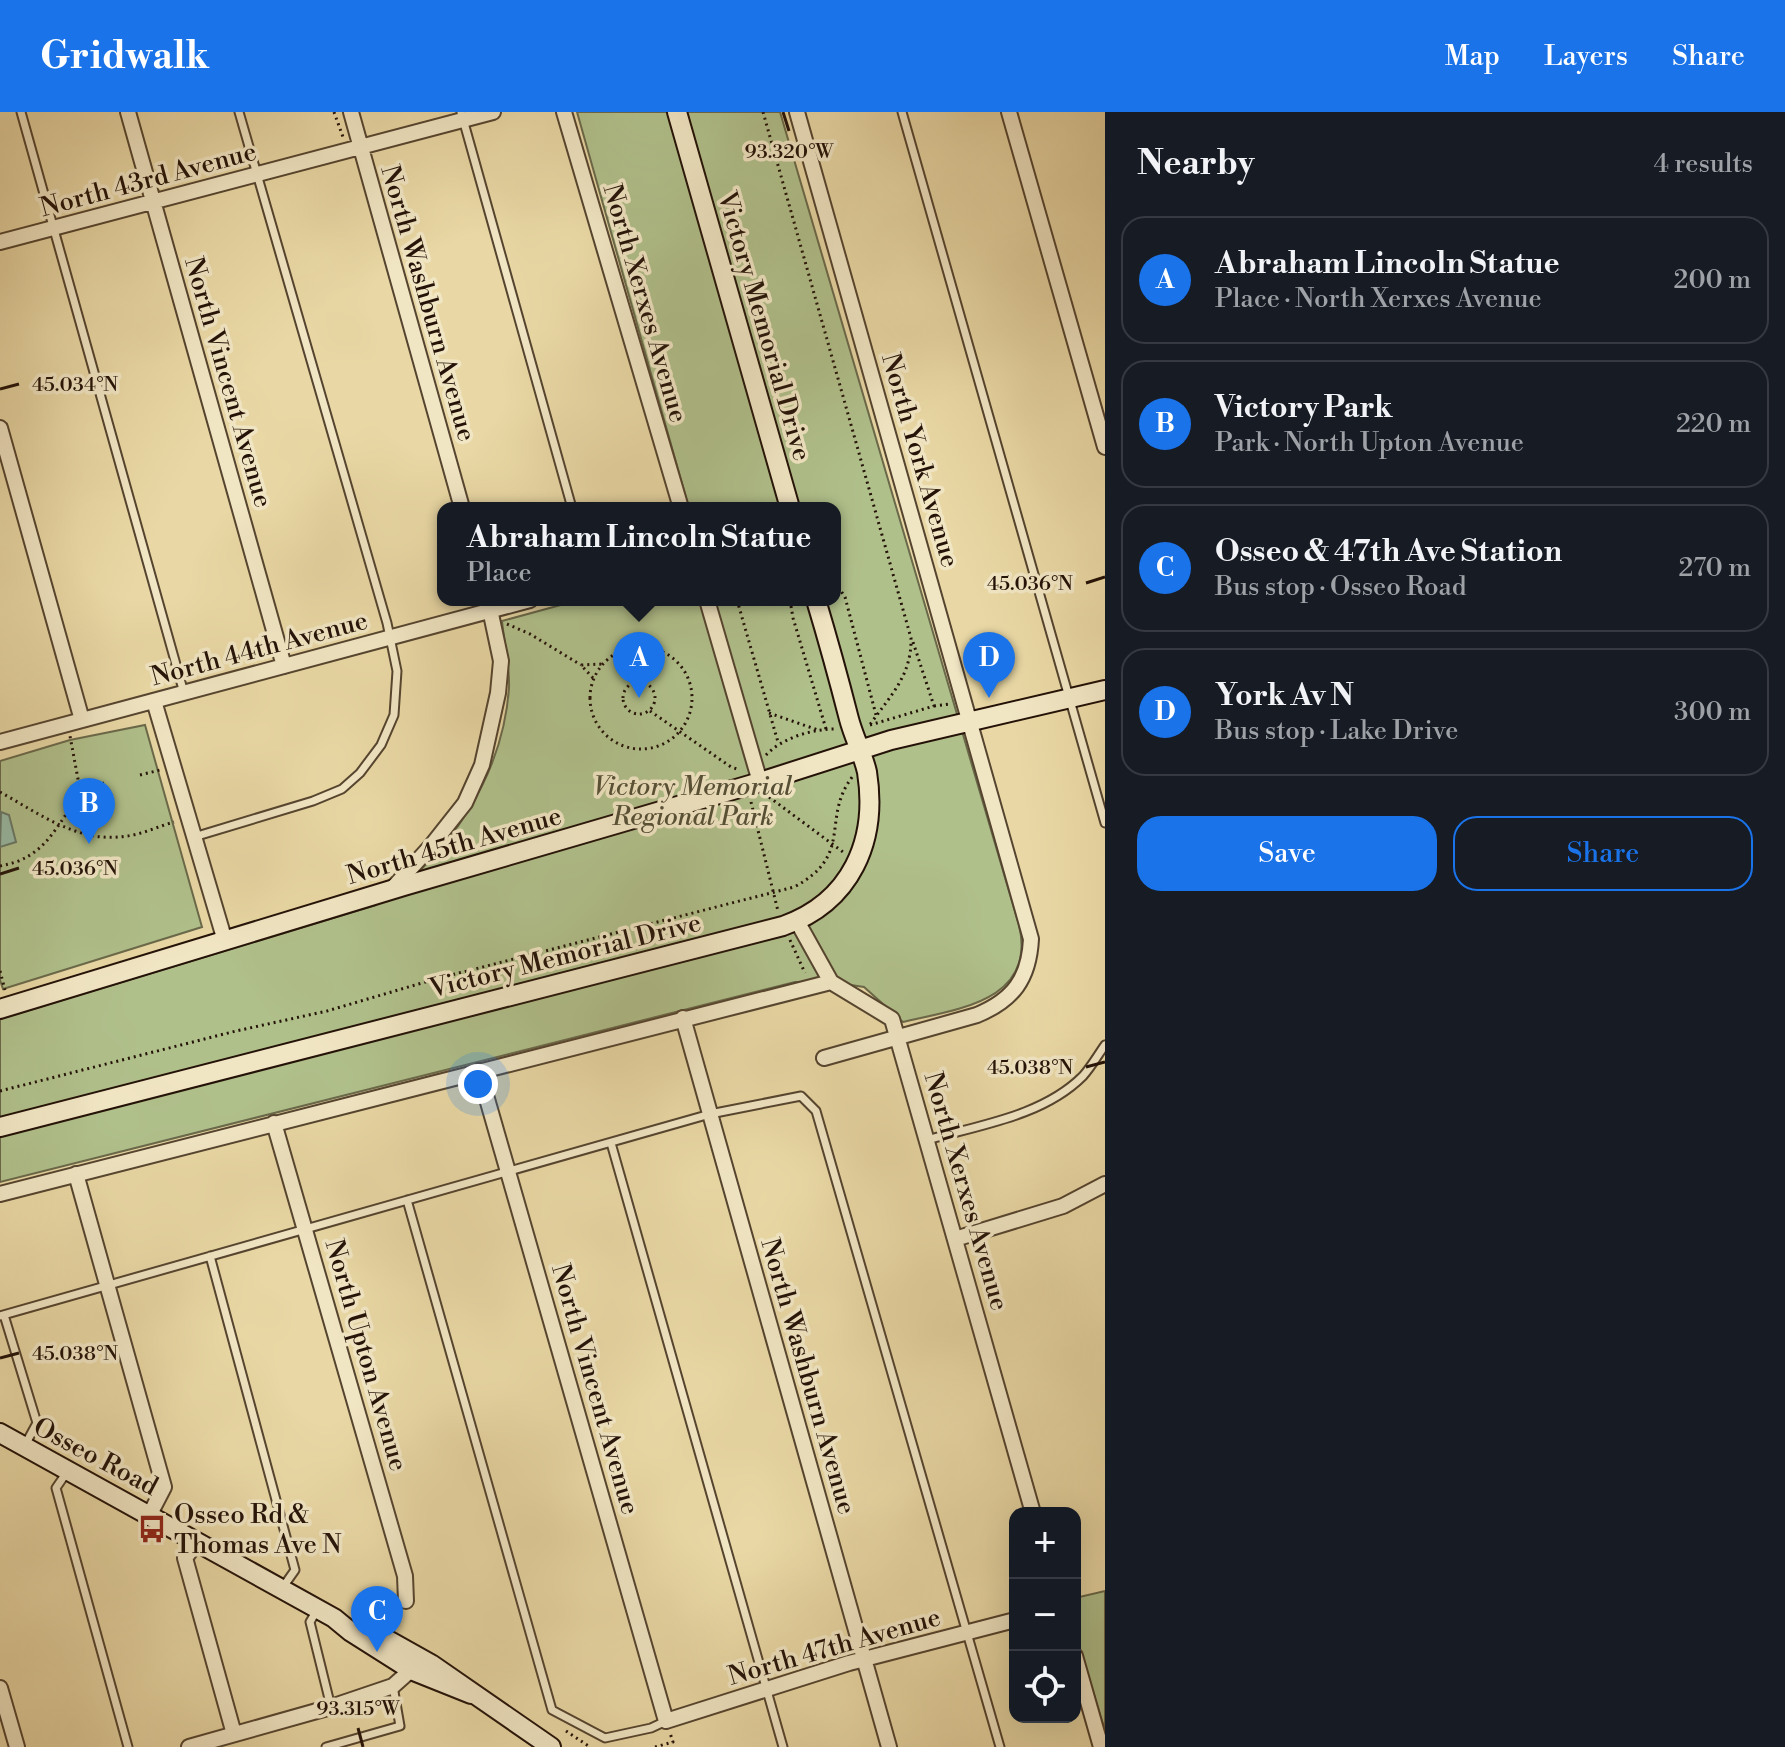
<!DOCTYPE html>
<meta charset="utf-8">
<style>
body{margin:0;font-family:"Libre Bodoni",serif;background:#20242c;color:#f1f3f6}
.controls{position:absolute;right:24px;bottom:24px;display:grid;overflow:hidden;border-radius:16px;box-shadow:0 8px 32px #0002}
.controls button{width:72px;height:72px;display:grid;place-items:center;padding:0;border:0;border-bottom:2px solid #363941;background:#171b24;color:#f1f3f6;font:40px sans-serif}
.you{position:absolute;left:478px;top:972px;width:28px;height:28px;margin:-20px;border:6px solid #fff;border-radius:50%;background:#1a73e8;box-shadow:0 0 0 12px #1a73e833}
.badge{display:grid;place-items:center;width:52px;height:52px;border-radius:50%;background:#1a73e8;color:#fff;font-size:26px;font-weight:700}
.pin{position:absolute;translate:-50% -66px;filter:drop-shadow(0 2px 4px #0008)}
.pin::after{content:'';position:absolute;top:42px;width:28px;height:24px;background:inherit;clip-path:polygon(0 0,100% 0,50% 100%)}
.popup{position:absolute;left:437px;top:390px;width:404px;height:104px;box-sizing:border-box;display:grid;place-content:center;border-radius:16px;background:#171b24;filter:drop-shadow(0 2px 6px #0005);font-size:26px;white-space:nowrap;color:#9ea1a6}
.popup b{font-size:30px;color:#f1f3f6}
.popup::after{content:'';position:absolute;left:50%;top:100%;margin-left:-16px;border:16px solid transparent;border-top-color:#171b24}
.list{margin:0;padding:0;list-style:none}
h2{display:flex;justify-content:space-between;align-items:center;height:104px;margin:0;padding:0 32px;font-size:34px}
h2 small{font-size:26px;font-weight:400;color:#9ea1a6}
.list li{display:grid;grid-template-columns:52px 1fr auto;gap:24px;align-items:center;box-sizing:border-box;height:128px;margin:0 16px 16px;padding:0 16px;border:2px solid #363941;border-radius:24px}
.list b{display:block;font-size:30px;white-space:nowrap}
.list p{margin:0;font-size:26px;white-space:nowrap;color:#9ea1a6}
.list em{font-size:26px;font-style:normal;color:#9ea1a6}
.actions{display:flex;gap:16px;padding:24px 32px}
.actions a{flex:1;padding:18px 0;border:2px solid #1a73e8;border-radius:24px;text-align:center;font-size:28px;color:#1a73e8}
.actions .main{background:#1a73e8;color:#fff}
.icon{flex:none;width:44px;height:44px;fill:none;stroke:currentColor;stroke-width:2;stroke-linecap:round;stroke-linejoin:round}
.map{position:relative;flex:none;width:1105px;height:1635px;overflow:hidden}
header{display:flex;align-items:center;gap:48px;box-sizing:border-box;height:112px;padding:0 40px;background:#1a73e8;color:#fff}
header strong{font-size:38px}
nav{display:flex;gap:44px;margin-inline-start:auto;font-size:28px}
main{display:flex}
aside{flex:1;background:#171b24}
.map>svg:first-child{display:block}
.green{fill:#b0c08b;stroke:#6a694a;stroke-width:2}
.water{fill:#97baa4;stroke:#697766;stroke-width:2}
.lines{fill:none;stroke-linecap:round;stroke-linejoin:round}
.lane-casing{stroke:#55442f;stroke-width:11}
.street-casing{stroke:#55442f;stroke-width:18}
.secondary-casing{stroke:#241208;stroke-width:22}
.path{stroke:#241208;stroke-width:3;stroke-dasharray:2 4;stroke-linecap:butt}
.lane{stroke:#f1e6c4;stroke-width:7}
.street{stroke:#f1e6c4;stroke-width:14}
.secondary{stroke:#f1e6c4;stroke-width:18}
.ticks{fill:none;stroke:#241208;stroke-width:3}
.labels{text-anchor:middle;stroke-width:7;stroke-linejoin:round;paint-order:stroke}
.street-label{font-size:26px;fill:#241208;stroke:#f1e6c4}
.park-label{font-size:26px;font-style:italic;fill:#554f36;stroke:#f1e6c4}
.poi-label{font-size:26px;fill:#241208;stroke:#f1e6c4;text-anchor:start}
.ticks-label{font-size:20px;text-anchor:middle;fill:#241208;stroke:#f1e6c4;stroke-width:7;stroke-linejoin:round;paint-order:stroke}
</style>
<header>
<strong>Gridwalk</strong>
<nav><a>Map</a><a>Layers</a><a>Share</a></nav>
</header>
<main>
<div class="map">
<svg width="1105" height="1635" viewBox="0 0 1105 1635">
<rect width="100%" height="100%" fill="#e9d8a5"/>
<filter id="stains"><feTurbulence type="fractalNoise" baseFrequency=".0025" numOctaves="4"/><feColorMatrix values="0 0 0 0 .2 0 0 0 0 .09 0 0 0 0 .02 0 0 0 .5 -.17"/></filter>
<radialGradient id="worn" r=".72"><stop offset=".6" stop-color="#630" stop-opacity="0"/><stop offset="1" stop-color="#630" stop-opacity=".3"/></radialGradient>
<path class="green" d="M577,0H780L1019,813C1037,889 958,897 903,910L864,875L831,870H795L0,1070V907L376,793C449,746 503,663 509,576C510,554 504,530 502,509L579,488H835V396H689Z
M145,613L202,815L3,877L0,868V649L70,628Z
M1105,1479V1619L1075,1520V1486Z"/>
<path class="water" d="M1,700L9,703L16,730L0,735Z"/>
<g class="lines">
<defs>
<path id="lane" d="M21,0L184,581
M461,0L572,396
M902,0L1105,711
M194,725L313,689L342,677L360,661L381,633L394,603L397,559L387,511L239,0
M927,1028C980,1013 1043,1004 1083,964C1091,955 1098,943 1105,933
M611,1031L783,1635
M407,1088L552,1598L605,1626L651,1616L666,1609
M210,1144L295,1458L283,1475
M4,1203L37,1311L25,1333
M0,1204L710,1002L801,984L816,999L1000,1635
M67,1360L56,1376L128,1635
M317,1498L310,1510L331,1595
M326,1635L400,1614L393,1574"/>
<path id="street" d="M128,0L284,554
M351,0L462,396
M564,0L681,396
M797,0L1031,827C1029,867 1013,888 977,903L824,946
M1009,0L1105,335
M0,130L493,0
M0,316L82,608
M707,488L760,670
M154,589L225,829
M0,630L530,488
M391,778L431,734L465,691L482,653L498,581L501,549L488,488
M797,809L831,870L892,907L1033,1401
M683,906L889,1635
M479,959L666,1609L849,1551L1015,1508
M274,1011L405,1464L406,1489
M76,1062L164,1375L150,1402
M0,1082L831,870
M955,1127L1063,1094L1105,1072
M198,1429L185,1446L234,1622
M1075,1544L1101,1635
M0,1576L17,1635
M189,1635L331,1595L393,1574L411,1558"/>
<path id="secondary" d="M677,0L790,396
M0,897L404,774L760,670L891,628L1105,578
M0,1015L783,814C851,790 878,729 867,660C863,642 854,626 849,607C839,568 828,528 816,488
M0,1321L334,1506L351,1520L411,1558L471,1582
M381,1524L431,1552L551,1635"/>
</defs>
<use href="#lane" class="lane-casing"/>
<use href="#street" class="street-casing"/>
<use href="#secondary" class="secondary-casing"/>
<path class="path" d="M334,0L343,25
M763,0L911,526C912,564 889,585 869,614
M835,470L845,485L876,603
M737,488L778,630
M790,488L793,506L826,617
M507,512L530,522L581,553
M590 586a51 51 0 1 1 102 0a51 51 0 1 1-102 0Z
M593,566L581,553L602,552
M623 586a16 16 0 1 1 32 0a16 16 0 1 1-32 0Z
M934,594L950,592
M650,599L731,655L740,658
M769,601L818,618
M870,613L934,594L912,527
M766,643C782,626 812,617 835,617
M140,663L160,658
M80,678L104,671
M0,680C40,702 79,732 127,724C143,722 159,714 174,710
M769,685L843,740
M751,690L778,799
M0,754C45,746 53,718 78,686L80,678L70,624
M790,828L805,861
M0,859L5,878
M0,979L236,919L327,899L432,868L794,775C855,743 820,706 853,664
M566,1619L590,1635
M655,1635L673,1630L670,1621"/>
<use href="#lane" class="lane"/>
<use href="#street" class="street"/>
<use href="#secondary" class="secondary"/>
</g>
<path class="ticks" d="M783,0L789,19M0,277L19,272M1086,471L1105,465M0,762L19,756M1086,955L1105,950M0,1246L19,1241M358,1616L363,1635"/>
<defs>
<symbol id="bus-bare" viewBox="-9 -9 18 18"><path d="M-5-6H5V4H4V6H2V4H-2V6H-4V4H-5ZM-3.5-4V0h7V-4ZM-3.5 1.2v1.5H-2V1.2ZM2 1.2v1.5H3.5V1.2Z" fill="#8f2418" stroke="#f1e6c4" stroke-width="2.5" paint-order="stroke"/></symbol>
</defs>
<g fill-rule="evenodd">
<use href="#bus-bare" x="132" y="1397" width="40" height="40"/>
</g>
<g class="labels">
<g class="street-label">
<text transform="translate(148 67) rotate(-15)" y="9">North 43rd Avenue</text>
<text transform="translate(429 191) rotate(74)" y="9">North Washburn Avenue</text>
<text transform="translate(646 191) rotate(74)" y="9">North Xerxes Avenue</text>
<text transform="translate(765 214) rotate(74)" y="9">Victory Memorial Drive</text>
<text transform="translate(229 270) rotate(74)" y="9">North Vincent Avenue</text>
<text transform="translate(921 348) rotate(74)" y="9">North York Avenue</text>
<text transform="translate(259 536) rotate(-15)" y="9">North 44th Avenue</text>
<text transform="translate(454 733) rotate(-16)" y="9">North 45th Avenue</text>
<text transform="translate(565 843) rotate(-14)" y="9">Victory Memorial Drive</text>
<text transform="translate(967 1079) rotate(74)" y="9">North Xerxes Avenue</text>
<text transform="translate(367 1243) rotate(74)" y="9">North Upton Avenue</text>
<text transform="translate(809 1264) rotate(74)" y="9">North Washburn Avenue</text>
<text transform="translate(596 1277) rotate(74)" y="9">North Vincent Avenue</text>
<text transform="translate(96 1344) rotate(28)" y="9">Osseo Road</text>
<text transform="translate(834 1534) rotate(-16)" y="9">North 47th Avenue</text>
</g>
<g class="park-label">
<text x="693" y="683">Victory Memorial<tspan x="693" dy="30">Regional Park</tspan></text>
</g>
<g class="poi-label">
<text x="174" y="1411">Osseo Rd &amp;<tspan x="174" dy="30">Thomas Ave N</tspan></text>
</g>
</g>
<g class="ticks-label">
<text x="789" y="46">93.320°W</text>
<text x="75" y="279">45.034°N</text>
<text x="1030" y="478">45.036°N</text>
<text x="75" y="763">45.036°N</text>
<text x="1030" y="962">45.038°N</text>
<text x="75" y="1248">45.038°N</text>
<text x="358" y="1603">93.315°W</text>
</g>
<rect width="100%" height="100%" filter="url(#stains)"/>
<rect width="100%" height="100%" fill="url(#worn)"/>
</svg>
<div class="controls">
<button>+</button>
<button>−</button>
<button><svg class="icon" aria-label="locate" viewBox="0 0 24 24"><circle cx="12" cy="12" r="6"/><path d="M12 2v4M12 18v4M2 12h4M18 12h4"/></svg></button>
</div>
<div class="you"></div>
<div class="pin badge" style="left:639px;top:586px">A</div>
<div class="popup"><b>Abraham Lincoln Statue</b>Place</div>
<div class="pin badge" style="left:89px;top:732px">B</div>
<div class="pin badge" style="left:377px;top:1540px">C</div>
<div class="pin badge" style="left:989px;top:586px">D</div>
</div>
<aside>
<h2>Nearby<small>4 results</small></h2>
<ul class="list">
<li><span class="badge">A</span><div><b>Abraham Lincoln Statue</b><p>Place · North Xerxes Avenue</p></div><em>200 m</em></li>
<li><span class="badge">B</span><div><b>Victory Park</b><p>Park · North Upton Avenue</p></div><em>220 m</em></li>
<li><span class="badge">C</span><div><b>Osseo &amp; 47th Ave Station</b><p>Bus stop · Osseo Road</p></div><em>270 m</em></li>
<li><span class="badge">D</span><div><b>York Av N</b><p>Bus stop · Lake Drive</p></div><em>300 m</em></li>
</ul>
<div class="actions"><a class="main">Save</a><a>Share</a></div>
</aside>
</main>
